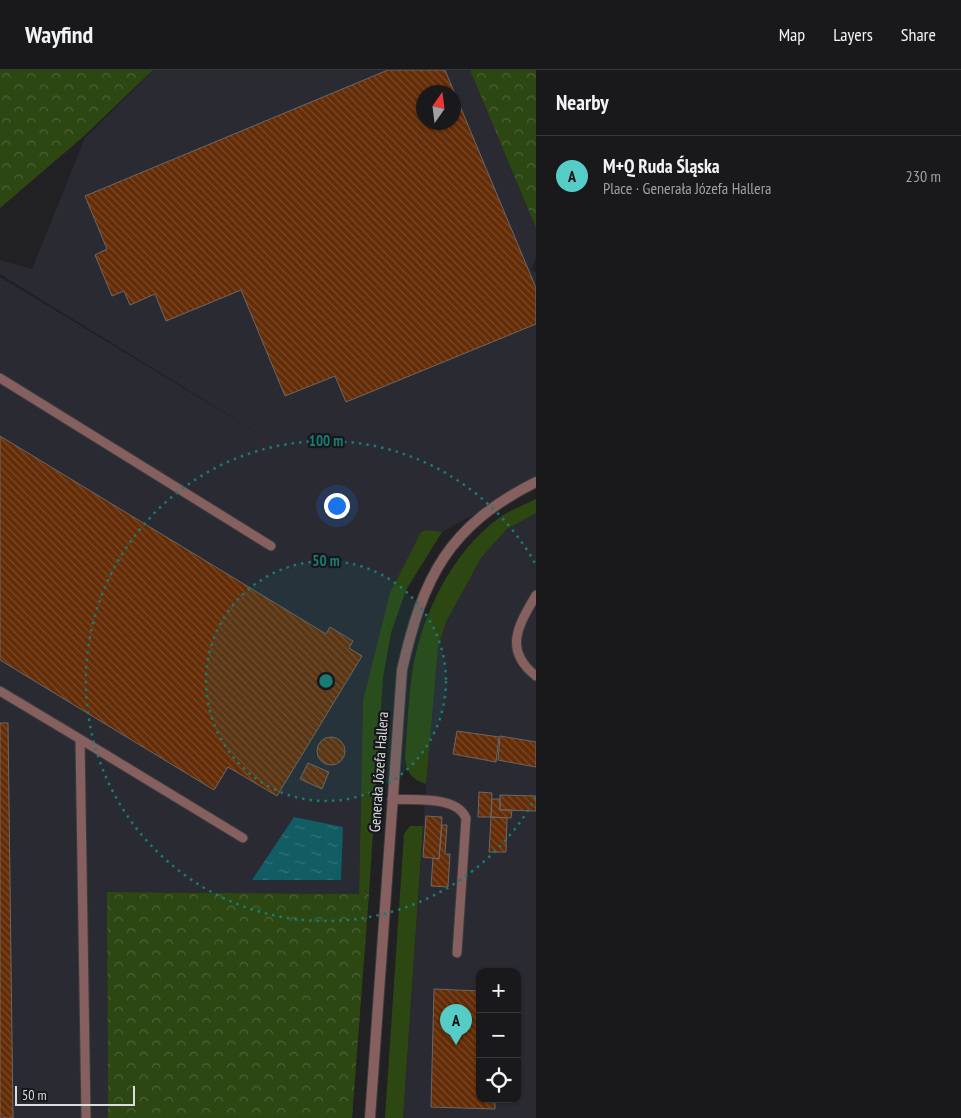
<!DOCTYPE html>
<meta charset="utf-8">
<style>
body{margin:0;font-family:"PT Sans Narrow",sans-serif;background:#262628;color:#f1f3f6}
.controls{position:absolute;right:15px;bottom:15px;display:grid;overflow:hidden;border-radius:10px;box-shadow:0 1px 4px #0004}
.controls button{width:45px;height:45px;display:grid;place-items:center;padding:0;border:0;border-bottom:1px solid #37383a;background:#19191b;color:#f1f3f6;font:25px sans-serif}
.compass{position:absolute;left:416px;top:15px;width:45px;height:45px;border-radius:50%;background:#19191b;box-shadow:0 1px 4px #0004;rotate:14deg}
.scale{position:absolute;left:15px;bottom:12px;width:120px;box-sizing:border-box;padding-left:5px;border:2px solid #dbdcde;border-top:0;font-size:14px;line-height:18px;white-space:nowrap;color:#dbdcde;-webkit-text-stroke:4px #17181b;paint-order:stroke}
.you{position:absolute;left:336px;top:435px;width:18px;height:18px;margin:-12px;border:4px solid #fff;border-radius:50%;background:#1a73e8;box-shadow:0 0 0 8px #1a73e833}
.badge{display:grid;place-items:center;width:32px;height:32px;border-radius:50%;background:#55cdc6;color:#111;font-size:16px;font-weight:700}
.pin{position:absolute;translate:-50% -41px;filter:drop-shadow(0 1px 2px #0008)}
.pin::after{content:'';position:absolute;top:26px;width:18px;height:15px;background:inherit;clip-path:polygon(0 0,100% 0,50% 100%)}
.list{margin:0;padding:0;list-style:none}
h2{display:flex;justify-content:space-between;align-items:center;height:65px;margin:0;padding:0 20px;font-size:21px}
h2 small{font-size:16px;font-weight:400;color:#9fa0a3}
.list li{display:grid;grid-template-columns:32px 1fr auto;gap:15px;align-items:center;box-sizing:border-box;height:80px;padding:0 20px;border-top:1px solid #37383a}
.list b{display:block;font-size:19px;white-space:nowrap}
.list p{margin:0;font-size:16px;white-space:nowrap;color:#9fa0a3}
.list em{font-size:16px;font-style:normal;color:#9fa0a3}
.icon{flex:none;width:28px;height:28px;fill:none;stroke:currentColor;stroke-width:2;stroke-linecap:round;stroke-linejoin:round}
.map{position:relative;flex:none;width:536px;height:1048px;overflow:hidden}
header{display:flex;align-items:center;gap:30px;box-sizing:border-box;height:70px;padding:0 25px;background:#19191b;border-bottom:1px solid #37383a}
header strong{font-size:24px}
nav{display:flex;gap:28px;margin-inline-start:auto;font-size:18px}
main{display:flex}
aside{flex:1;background:#19191b}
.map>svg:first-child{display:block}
.built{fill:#2a2a33;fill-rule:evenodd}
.grass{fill:#2d4713}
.forest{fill:url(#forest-crowns)}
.water{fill:url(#water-ripples)}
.building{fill:url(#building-back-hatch);stroke:#6b6765;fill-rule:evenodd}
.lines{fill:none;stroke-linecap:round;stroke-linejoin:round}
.lane-casing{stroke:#3b3b3e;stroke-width:11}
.street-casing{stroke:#3b3b3e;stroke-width:12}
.lane{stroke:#865f5f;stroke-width:9}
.street{stroke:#865f5f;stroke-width:10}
.ring{fill:none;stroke:#197b74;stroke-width:2.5;stroke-dasharray:2.5 5}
.labels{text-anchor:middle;stroke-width:4.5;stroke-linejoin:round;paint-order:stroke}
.street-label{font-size:15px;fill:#dbdcde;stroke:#17181b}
.centre{fill:#197b74;stroke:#17181b;stroke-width:2.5}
.ring-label{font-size:15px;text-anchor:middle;font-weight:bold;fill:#197b74;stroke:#17181b;stroke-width:4.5;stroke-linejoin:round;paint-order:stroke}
</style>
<header>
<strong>Wayfind</strong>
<nav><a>Map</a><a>Layers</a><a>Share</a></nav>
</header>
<main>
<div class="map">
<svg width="536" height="1048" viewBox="0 0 536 1048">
<defs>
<pattern id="forest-crowns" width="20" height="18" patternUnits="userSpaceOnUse" patternTransform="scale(1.25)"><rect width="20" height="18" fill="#2d4713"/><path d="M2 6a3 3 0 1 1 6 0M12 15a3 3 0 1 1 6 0" fill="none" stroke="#4b6135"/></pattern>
<pattern id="water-ripples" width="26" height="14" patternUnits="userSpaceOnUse" patternTransform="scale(1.25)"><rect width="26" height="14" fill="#125c64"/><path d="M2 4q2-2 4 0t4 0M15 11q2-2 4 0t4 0" fill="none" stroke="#34737a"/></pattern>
<pattern id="building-back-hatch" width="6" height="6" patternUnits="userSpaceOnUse" patternTransform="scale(1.25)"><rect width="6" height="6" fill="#642d07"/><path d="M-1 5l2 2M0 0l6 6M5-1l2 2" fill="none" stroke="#7a4b2b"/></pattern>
</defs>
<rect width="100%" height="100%" fill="#212124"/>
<path class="built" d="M154,0H470L536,158V187L531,200L536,202V410L442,462L426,460L421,462L363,631L359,824L107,822L108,1048H0V207L266,368L0,204V190L32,199L85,68ZM423,22H453V52H423Z
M536,443V1048H403L431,647L438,578L446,552L481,488L507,459ZM480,902H517V1029H480Z"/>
<path class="grass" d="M536,429V443L507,459L481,488L446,552L438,578L426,714C411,709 407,703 405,687C407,662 408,636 411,611C418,552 450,483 499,448C510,440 524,435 536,429Z
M426,460L442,462L406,520L391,563L383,608L369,824L365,820L359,824L363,631L390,523L421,462Z
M410,756H423L403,1048H385L404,764Z"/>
<path class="forest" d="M0,0H153L84,66L0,138Z
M470,0H536V158Z
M361,818L369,824L352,1048H108L107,822L359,824Z"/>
<path class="water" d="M294,747L343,757L341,810H252Z"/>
<path class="building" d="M388,0H445L536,218V254L346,332L335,306L285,326L241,220L166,251L155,224L130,235L124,221L112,226L95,185L107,179L85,126ZM423,22H453V52H423Z
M0,366L326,564L330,557L353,571L349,578L362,586L277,726L228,697L214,720L0,590Z
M0,653H8L13,1048H0Z
M457,661L499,667L496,692L453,684Z
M500,666L536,672V697L498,690Z
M317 681a14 14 0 1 1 28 0a14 14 0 1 1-28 0Z
M308,693L329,702L322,719L300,709Z
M479,722L492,723L491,747H478Z
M500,725L536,726V741L500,740Z
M492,729H500V740H512L511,748L491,747Z
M426,746L442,747L439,789L423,787Z
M491,747L507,748L506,782H489Z
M442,755H447L445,784H450L448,817L431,816L433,788L439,789Z
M434,919L480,921V1029H495V1039L431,1037Z"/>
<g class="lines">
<defs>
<path id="lane" d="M0,308L271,476
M536,525C518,556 503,580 536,606
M0,621L80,669L86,1048
M80,669L243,768
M392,729C414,731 456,725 466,748L457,883"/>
<path id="street" d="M370,1048L402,600C423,507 448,456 536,412"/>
</defs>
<use href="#lane" class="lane-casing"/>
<use href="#street" class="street-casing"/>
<use href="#lane" class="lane"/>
<use href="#street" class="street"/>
</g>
<circle cx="326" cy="611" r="120" fill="#197b74" fill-opacity=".12"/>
<g class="ring">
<circle cx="326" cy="611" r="120"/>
<path d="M536 727A240 240 0 1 1 536 495"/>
</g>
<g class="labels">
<g class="street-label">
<text transform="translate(379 702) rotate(-86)" y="5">Generała Józefa Hallera</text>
</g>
</g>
<circle cx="326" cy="611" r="8" class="centre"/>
<g class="ring-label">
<text x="326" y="376">100 m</text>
<text x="326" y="496">50 m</text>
</g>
</svg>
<div class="controls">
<button>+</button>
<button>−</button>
<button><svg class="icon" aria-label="locate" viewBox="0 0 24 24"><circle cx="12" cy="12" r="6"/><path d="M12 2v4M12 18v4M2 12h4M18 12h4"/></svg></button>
</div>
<svg class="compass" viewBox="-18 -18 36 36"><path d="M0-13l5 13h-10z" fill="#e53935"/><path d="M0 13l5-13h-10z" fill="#9fa0a3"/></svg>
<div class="scale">50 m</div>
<div class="you"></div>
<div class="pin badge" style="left:456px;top:975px">A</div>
</div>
<aside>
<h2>Nearby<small></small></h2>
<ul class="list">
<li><span class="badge">A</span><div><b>M+Q Ruda Śląska</b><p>Place · Generała Józefa Hallera</p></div><em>230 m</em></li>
</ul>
</aside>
</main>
